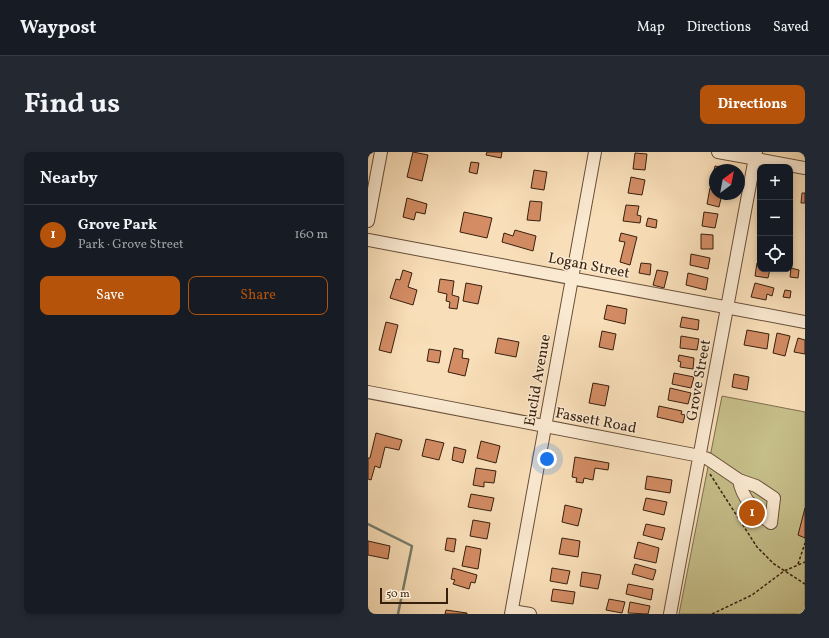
<!DOCTYPE html>
<meta charset="utf-8">
<style>
body{margin:0;font-family:Vollkorn,serif;background:#242831;color:#f1f3f6}
.controls{position:absolute;right:12px;top:12px;display:grid;overflow:hidden;border-radius:8px;box-shadow:0 2px 6px #0003}
.controls button{width:36px;height:36px;display:grid;place-items:center;padding:0;border:0;border-bottom:1px solid #363941;background:#171b24;color:#f1f3f6;font:20px sans-serif}
.compass{position:absolute;left:341px;top:12px;width:36px;height:36px;border-radius:50%;background:#171b24;box-shadow:0 2px 6px #0003;rotate:32deg}
.scale{position:absolute;left:12px;bottom:10px;width:68px;box-sizing:border-box;padding-left:4px;border:2px solid #371f0e;border-top:0;font-size:11px;line-height:14px;white-space:nowrap;color:#371f0e;-webkit-text-stroke:3px #fbead2;paint-order:stroke}
.you{position:absolute;left:179px;top:307px;width:14px;height:14px;margin:-10px;border:3px solid #fff;border-radius:50%;background:#1a73e8;box-shadow:0 0 0 6px #1a73e833}
.badge{display:grid;place-items:center;width:26px;height:26px;border-radius:50%;background:#b45309;color:#fff;font-size:13px;font-weight:700}
.pin{position:absolute;translate:-50% -50%;border:2px solid #fff;box-shadow:0 1px 4px #0006}
.list{margin:0;padding:0;list-style:none}
h2{display:flex;justify-content:space-between;align-items:center;height:52px;margin:0;padding:0 16px;font-size:17px}
h2 small{font-size:13px;font-weight:400;color:#9ea1a6}
.list li{display:grid;grid-template-columns:26px 1fr auto;gap:12px;align-items:center;box-sizing:border-box;height:60px;padding:0 16px;border-top:1px solid #363941}
.list b{display:block;font-size:15px;white-space:nowrap}
.list p{margin:0;font-size:13px;white-space:nowrap;color:#9ea1a6}
.list em{font-size:13px;font-style:normal;color:#9ea1a6}
.actions{display:flex;gap:8px;padding:12px 16px}
.actions a{flex:1;padding:9px 0;border:1px solid #b45309;border-radius:8px;text-align:center;font-size:14px;color:#b45309}
.actions .main{background:#b45309;color:#fff}
.icon{flex:none;width:22px;height:22px;fill:none;stroke:currentColor;stroke-width:2;stroke-linecap:round;stroke-linejoin:round}
.map{position:relative;flex:none;width:437px;height:462px;overflow:hidden;border-radius:8px}
header{display:flex;align-items:center;gap:24px;box-sizing:border-box;height:56px;padding:0 20px;background:#171b24;border-bottom:1px solid #363941}
header strong{font-size:19px}
nav{display:flex;gap:22px;margin-inline-start:auto;font-size:14px}
.intro{display:flex;align-items:center;justify-content:space-between;box-sizing:border-box;height:96px;padding:0 24px}
h1{margin:0;font-size:28px}
.button{padding:10px 18px;border-radius:8px;background:#b45309;color:#fff;font-size:14px;font-weight:700}
main{display:flex;gap:24px;padding:0 24px}
aside{flex:1;background:#171b24;border-radius:8px;box-shadow:0 2px 6px #0003}
.map>svg:first-child{display:block}
.green{fill:#c6bf8a;stroke:#7e6f4c}
.lines{fill:none;stroke-linecap:round;stroke-linejoin:round}
.stream{stroke:#757e6e;stroke-width:2.5}
.building{fill:#d38c64;stroke:#371f0e}
.minor-casing{stroke:#684f39;stroke-width:14}
.path{stroke:#371f0e;stroke-width:1.5;stroke-dasharray:3 2;stroke-linecap:butt}
.minor{stroke:#fbead2;stroke-width:12}
.labels{text-anchor:middle;stroke-width:3;stroke-linejoin:round;paint-order:stroke}
.street-label{font-size:15px;fill:#371f0e;stroke:#fbead2}
</style>
<header>
<strong>Waypost</strong>
<nav><a>Map</a><a>Directions</a><a>Saved</a></nav>
</header>
<div class="intro"><h1>Find us</h1><a class="button">Directions</a></div>
<main>
<aside>
<h2>Nearby<small></small></h2>
<ul class="list">
<li><span class="badge">1</span><div><b>Grove Park</b><p>Park · Grove Street</p></div><em>160 m</em></li>
</ul>
<div class="actions"><a class="main">Save</a><a>Share</a></div>
</aside>
<div class="map">
<svg width="437" height="462" viewBox="0 0 437 462">
<rect width="100%" height="100%" fill="#f9dfb9"/>
<filter id="stains"><feTurbulence type="fractalNoise" baseFrequency=".005" numOctaves="4"/><feColorMatrix values="0 0 0 0 .2 0 0 0 0 .09 0 0 0 0 .02 0 0 0 .5 -.17"/></filter>
<radialGradient id="worn" r=".72"><stop offset=".6" stop-color="#630" stop-opacity="0"/><stop offset="1" stop-color="#630" stop-opacity=".3"/></radialGradient>
<path class="green" d="M354,244L437,260V462H311Z"/>
<g class="lines">
<path class="stream" d="M0,372L44,394L30,462"/>
</g>
<path class="building" d="M45,0L60,3L54,29L39,25Z
M119,0H134L133,6L118,3Z
M267,1L279,2L277,18L265,17Z
M103,10L111,11L109,22L101,20Z
M347,14L359,16L358,18H347V33L343,32Z
M166,18L179,20L176,38L163,36Z
M263,25L277,28L274,43L260,41Z
M342,36L347,37V42H354L351,55L339,52Z
M434,41H437V51H433Z
M39,46L59,52L57,62L48,60L46,68L35,65Z
M162,49L174,50L172,69L159,68Z
M258,53L271,54L269,63L273,64L272,71L255,69Z
M96,60L124,66L119,86L92,80Z
M336,60L350,62L347,76L334,74Z
M280,66L289,68L288,76L278,74Z
M147,78L168,84L165,99L134,90L136,81L145,84Z
M253,81L269,85L262,113L252,110L257,90L251,89Z
M333,82L345,83V97H333Z
M323,102L342,106L340,117L322,113Z
M273,111L283,112L282,123L271,121Z
M389,111L392,112V117H402L400,126L387,124Z
M423,116L431,118L430,126L422,125Z
M35,118L44,121L40,135L49,138L45,153L22,146L28,127L32,128Z
M289,118L300,120L296,136L285,133Z
M320,121L340,126L338,138L318,133Z
M72,127L86,129L84,143L91,145L89,157L81,156L82,150L78,149L79,142L70,140Z
M98,131L114,134L110,152L95,149Z
M387,131L406,136L404,144L399,142L398,148L383,145Z
M417,138L423,139L422,146L415,145Z
M239,153L259,157L257,172L236,167Z
M314,165L331,168L330,178L312,175Z
M18,170L30,173L23,201L11,198Z
M379,178L401,182L399,197L376,193Z
M234,179L248,182L245,198L231,195Z
M409,181L422,184L417,204L405,201Z
M313,184L331,187L329,198L312,196Z
M130,186L151,190L148,205L127,201Z
M430,186L437,188V202L426,200Z
M86,196L95,198L94,206L101,207L97,224L80,220Z
M61,197L73,199L71,211L59,209Z
M311,203L326,206L325,217L312,215L313,210L310,209Z
M306,221L326,225L323,236L304,232Z
M366,222L381,225L379,238L364,235Z
M225,231L241,234L237,254L221,251Z
M302,236L323,241L320,252L300,248Z
M291,254L314,259L313,262L317,263L315,271L289,265Z
M8,281L34,288L31,298L17,295L12,316L7,314L3,328L0,327V306H2Z
M58,287L76,291L71,308L54,304Z
M113,289L132,294L128,311L109,306Z
M86,295L98,298L95,311L84,308Z
M207,305L241,311L240,318L227,316L225,328L216,326L215,331L208,330L209,326L204,325Z
M108,316L128,319L126,331L116,330V335L105,333Z
M279,324L304,328L302,341L277,337Z
M103,342L126,346L123,359L100,355Z
M278,346L299,350L296,363L275,358Z
M197,353L214,357L210,374L194,370Z
M437,356V386L430,383Z
M105,368L122,371L119,387L102,384Z
M278,372L297,376L294,388L275,383Z
M79,386L88,387L86,400L77,398Z
M194,386L212,389L210,405L191,402Z
M0,389L22,394L20,407L0,403Z
M270,390L291,396L288,411L266,406Z
M98,394L113,397L110,417L94,414Z
M267,412L288,418L285,428L264,422Z
M85,416L109,423L107,431L103,430L101,437L85,432L87,428L83,427Z
M184,416L202,419L199,432L182,429Z
M214,420L233,423L230,437L212,434Z
M260,432L285,437L283,448L258,442Z
M185,437L207,440L205,452L183,449Z
M241,447L257,450L254,461L238,458Z
M262,450L282,454L280,462L260,461Z
M78,458L99,461V462H77Z"/>
<g class="lines">
<defs>
<path id="minor" d="M350,0L437,16
M0,69L13,0
M0,88L437,170
M0,240L332,304L340,307L371,328C374,347 388,360 403,371L406,346L388,334L371,328
M144,459L162,462
M143,462L227,0
M302,462L388,0"/>
</defs>
<use href="#minor" class="minor-casing"/>
<path class="path" d="M342,322L389,395L406,412L437,432
M430,412L437,391
M344,462L384,443L416,419L437,410"/>
<use href="#minor" class="minor"/>
</g>
<g class="labels">
<g class="street-label">
<text transform="translate(221 113) rotate(11)" y="5">Logan Street</text>
<text transform="translate(169 228) rotate(-80)" y="5">Euclid Avenue</text>
<text transform="translate(330 228) rotate(-80)" y="5">Grove Street</text>
<text transform="translate(228 268) rotate(11)" y="5">Fassett Road</text>
</g>
</g>
<rect width="100%" height="100%" filter="url(#stains)"/>
<rect width="100%" height="100%" fill="url(#worn)"/>
</svg>
<div class="controls">
<button>+</button>
<button>−</button>
<button><svg class="icon" aria-label="locate" viewBox="0 0 24 24"><circle cx="12" cy="12" r="6"/><path d="M12 2v4M12 18v4M2 12h4M18 12h4"/></svg></button>
</div>
<svg class="compass" viewBox="-18 -18 36 36"><path d="M0-13l5 13h-10z" fill="#e53935"/><path d="M0 13l5-13h-10z" fill="#9ea1a6"/></svg>
<div class="scale">50 m</div>
<div class="you"></div>
<div class="pin badge" style="left:384px;top:361px">1</div>
</div>
</main>
